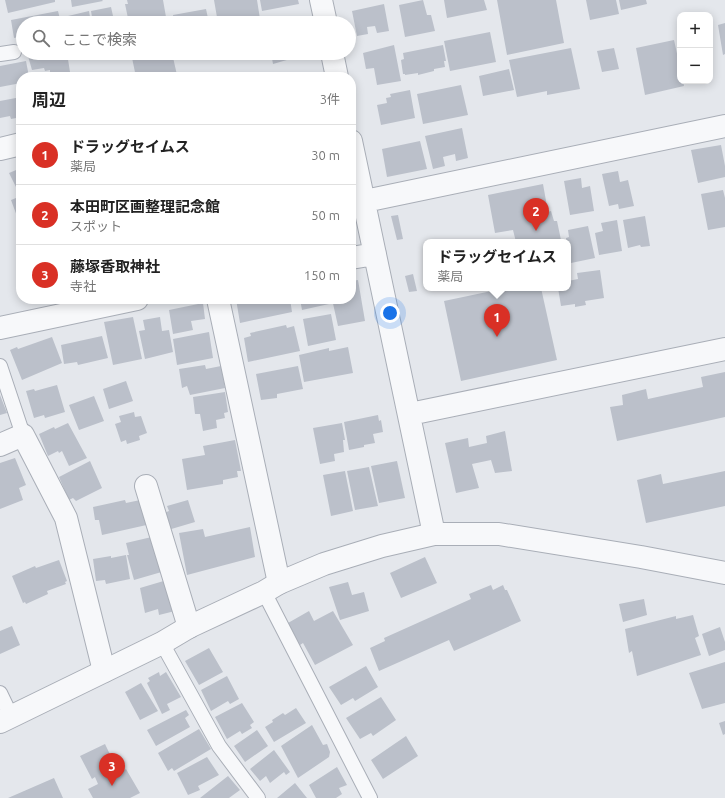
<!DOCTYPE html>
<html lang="ja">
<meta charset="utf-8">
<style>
body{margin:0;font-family:Ubuntu,"Noto Sans JP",sans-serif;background:#f2f2f2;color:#222}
.controls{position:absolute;right:12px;top:12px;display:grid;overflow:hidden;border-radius:8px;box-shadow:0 2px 10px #0003}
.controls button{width:36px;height:36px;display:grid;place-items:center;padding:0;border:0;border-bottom:1px solid #e0e0e0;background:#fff;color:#222;font:20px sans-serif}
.you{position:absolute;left:390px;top:313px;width:14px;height:14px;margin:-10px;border:3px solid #fff;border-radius:50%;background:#1a73e8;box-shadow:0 0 0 6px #1a73e833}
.badge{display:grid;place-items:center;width:26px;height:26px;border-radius:50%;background:#d93025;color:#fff;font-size:13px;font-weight:700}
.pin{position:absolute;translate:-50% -33px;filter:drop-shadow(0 1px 2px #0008)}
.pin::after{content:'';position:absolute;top:21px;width:14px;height:12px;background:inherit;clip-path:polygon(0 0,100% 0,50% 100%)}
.popup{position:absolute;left:423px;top:239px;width:148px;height:52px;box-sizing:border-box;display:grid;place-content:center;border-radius:8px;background:#fff;filter:drop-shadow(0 1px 3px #0005);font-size:13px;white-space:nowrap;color:#767676}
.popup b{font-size:15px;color:#222}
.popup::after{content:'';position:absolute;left:50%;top:100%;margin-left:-8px;border:8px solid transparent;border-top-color:#fff}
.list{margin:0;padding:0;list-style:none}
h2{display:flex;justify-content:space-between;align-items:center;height:52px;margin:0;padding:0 16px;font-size:17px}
h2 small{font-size:13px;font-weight:400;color:#767676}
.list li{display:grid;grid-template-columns:26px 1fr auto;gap:12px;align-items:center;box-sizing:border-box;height:60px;padding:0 16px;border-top:1px solid #e0e0e0}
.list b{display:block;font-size:15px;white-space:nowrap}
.list p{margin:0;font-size:13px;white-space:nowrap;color:#767676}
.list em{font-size:13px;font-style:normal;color:#767676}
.icon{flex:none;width:22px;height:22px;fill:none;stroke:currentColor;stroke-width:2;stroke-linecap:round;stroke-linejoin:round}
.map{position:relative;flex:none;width:725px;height:798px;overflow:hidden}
.search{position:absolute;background:#fff;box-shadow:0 2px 10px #0003;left:16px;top:16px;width:340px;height:44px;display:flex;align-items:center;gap:10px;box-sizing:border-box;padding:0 14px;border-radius:22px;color:#767676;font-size:15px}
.panel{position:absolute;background:#fff;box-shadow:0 2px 10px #0003;left:16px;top:72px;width:340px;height:232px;border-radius:16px}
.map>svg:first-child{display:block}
.building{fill:#bbc0ca}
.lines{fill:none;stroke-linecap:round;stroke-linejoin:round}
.service-casing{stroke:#a9aeb7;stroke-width:16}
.minor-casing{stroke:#a9aeb7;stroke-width:24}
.tertiary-casing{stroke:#a9aeb7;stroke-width:24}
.service{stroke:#f7f8fa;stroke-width:14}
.minor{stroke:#f7f8fa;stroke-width:22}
.tertiary{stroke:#f7f8fa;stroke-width:22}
</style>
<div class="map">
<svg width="725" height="798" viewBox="0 0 725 798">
<rect width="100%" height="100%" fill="#e4e7ec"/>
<path class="building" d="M5,0H55V2L8,13Z
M71,0H102L103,1L72,7Z
M127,0H163L166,17L141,23H129L125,4H128Z
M214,0H257L260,19L239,23H218Z
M260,0H298L299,4L262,11Z
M423,0L427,15H431L435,31L405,37L399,5Z
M444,0H484L487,10L447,18Z
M497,0H556L564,43L507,55Z
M586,0H616L619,14L590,20Z
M619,0H646L647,4L621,10Z
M384,4L389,31L377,33L375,26L367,27L368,34L357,36L352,11Z
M111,7L113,16H119L121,23H93L91,11Z
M206,9L209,23H174L173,15Z
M58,11L61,23H23V36L14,38L11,20Z
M89,11L91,23H69L68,16Z
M725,23V54L723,55L718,25Z
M490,32L496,62L450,71L444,41Z
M674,40L680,67V81H683L684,86L645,95L636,48Z
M394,45L401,81L377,85L374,68L366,69L363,53Z
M443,45L446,61H444L445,67L434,69V71L418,75V73L405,75V74H403L401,60L404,59L403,53Z
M571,48L580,89L547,95V91L517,97L509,60Z
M614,48L619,69L602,72L597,51Z
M37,53H67L70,72L50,75V70L45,71L44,68L32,70L28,56L37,54Z
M131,53H172L177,75L166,77H136Z
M271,53H311L273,64Z
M26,61L29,77H21V83L0,87V66Z
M509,69L514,90L483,96L479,76Z
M461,85L468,115L423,124L417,94Z
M410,90L415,118L381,125L377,105L387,103L386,98L391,97L390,94Z
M21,97V117L11,119L10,116L0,118V101Z
M462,128L468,158L456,161L455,154L443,157L445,166L433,169L425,136Z
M420,141L427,169L387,177L382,149Z
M721,145L725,166V177L698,183L691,150Z
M21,168V187L17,189L9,173Z
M618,171L620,182L628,180L634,206L619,209L618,204L609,206L602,174Z
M581,178L582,188L590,186L594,211L570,215L564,181Z
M543,184L548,212L551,211L554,221H557L561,240H558V242H516L513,230L495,233L488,195Z
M723,190L725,198V227L708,230L701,194Z
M21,196V227L11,200Z
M398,215L403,239L397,240L391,216Z
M645,216L650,246L641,247L640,245L628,248L623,220Z
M617,220L622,251L599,255L595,233L603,231L601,223Z
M588,226L595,258L571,263L568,249V242H566V238L569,237L568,230Z
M600,270L604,298L585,301L586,305L575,307V304L561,306L558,288H568V281L578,279L577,273Z
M413,274L417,291L409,292L405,276Z
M358,280L365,321L338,326L332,299H351V281Z
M506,288H541L557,360L461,381L444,301Z
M38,299H53L54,300L39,303Z
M236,299H290L292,312L240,323Z
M300,299H328L329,304L302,310Z
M203,303L205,319L191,321L193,330L173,334L169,310Z
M331,314L336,340L308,346L303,319Z
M133,317L142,359L113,365L104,322Z
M160,317L162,331L169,330L173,352L145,359L139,331L145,330L143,320Z
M286,325L287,328L294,326L300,351L248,362L244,338L251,336L250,333Z
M209,332L213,358L177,365L173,339Z
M102,336L108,358L78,365L77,362L64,364L61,345Z
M52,337L62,363L22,380L10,350L17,347L18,349Z
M348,347L353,373L304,382L299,355L329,348V351Z
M205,365L206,369L221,366L225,388L190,395L187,386L182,388L179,369Z
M298,366L303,389L277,394V398L261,400L256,374Z
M725,372V417L617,441L610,407L623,405L622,395L646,389L648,399L703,387L701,377Z
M126,381L133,401L109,409L103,389Z
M57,385L65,412L45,418L44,415L34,418L26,391L34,389L35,391Z
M225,392L228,412L224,413L225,418L216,420L217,428L203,431L200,414H195L193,397Z
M0,395L7,413L0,415Z
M94,396L104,421L79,430L69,405Z
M134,412L135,417L141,416L147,433L139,436L140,440L127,444L126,440L121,442L115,424L121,422L119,416Z
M378,415L379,421L381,420L383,432L373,434L375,443L364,445V447L349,450L344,422Z
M68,423L87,458L69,466L62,451L59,453L58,451L48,456L39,434L54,427L55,429Z
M342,423L345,440H343L344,452L334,454L335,461L320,464L313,428Z
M505,431L512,471L495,473L491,460L472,464L479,488L456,493L445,443L468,438L469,447L487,443L486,436Z
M235,440L241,471H237L238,477L223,480V484L187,490L182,459L205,455L203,446Z
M15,458L26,485L19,488L23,500L0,509V463Z
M90,461L102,488L76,501L73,498L69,500L59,477Z
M397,461L405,498L379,503L371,466Z
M369,467L378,506L355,510L347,471Z
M345,471L353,511L331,516L323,475Z
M725,471V506L646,523L637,480L661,474L663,484Z
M145,499L151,524L102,535L99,520H95L93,507L125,500L126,503Z
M188,500L195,522L168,530L164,513L169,511L167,506Z
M250,527L255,557L187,575L179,533L203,529L205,537Z
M156,536L165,571L134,580L127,555H129L126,543Z
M126,555L130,579L106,584L105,580L96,581L93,559L111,556V558Z
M425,557L437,583L401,598L390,573Z
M59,560L67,581L65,582L66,584L47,591L48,594L26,604L25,602L23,603L12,576L35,566L36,568Z
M167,580L175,611L159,615L158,609L145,613L140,588Z
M348,582L352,595L364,592L369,611L340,620L329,587Z
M491,585L493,590L503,585L505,590H507L521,621L454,651L449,640L379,671L370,648L385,641L384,638L471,599L469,594Z
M644,599L647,615L623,622L619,604Z
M309,611L314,621L333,611L353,645L315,665L303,643L300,645L288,623Z
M693,615L699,636L695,638L701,655L637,676L632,651L629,653L625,629L676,616V619Z
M12,626L20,645L0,654V631Z
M720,627L725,642V650L709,656L702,634Z
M209,648L223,672L199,685L185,661Z
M725,662V703L702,709L689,673Z
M366,666L378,687L355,701L353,698L341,705L329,687Z
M159,672L160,676L166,672L181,697L167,704L170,710L162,714L147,683L150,681L148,678Z
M227,676L239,699L230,704L228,701L211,711L201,690Z
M141,683L158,711L140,720L125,692Z
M381,697L396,720L373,736L371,733L360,739L346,718Z
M242,703L254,722L250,725L252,728L242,734L240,731L227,739L215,717Z
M296,708L306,723L274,742L265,727L273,722L272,720L283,713L285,715Z
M186,710L189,715L185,718L190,727L156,746L147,730Z
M725,721V734L723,735L719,723Z
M312,725L323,745L327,744L330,752L329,757L298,778L281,746Z
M199,729L211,749L174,771L172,768L168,771L158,753Z
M257,730L268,746L245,762L234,746Z
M406,736L418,756L383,779L371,760Z
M105,744L116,767L114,768L117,775L126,769L140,793L130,798H93L88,789L98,784L95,777L92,779L80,756Z
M274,750L290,772L286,775L284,772L270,783L266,776L260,781L250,769Z
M207,757L219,775L198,786L200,790L188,795L177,773Z
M337,767L347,785L339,788L342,794L336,798H316L309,785Z
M228,776L240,790L229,798H200Z
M54,778L63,798H8Z
M295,783L307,798H277Z"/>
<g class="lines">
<defs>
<path id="service" d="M0,54L14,52
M0,366L23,435
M264,592L370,798
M162,643L219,746L258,798
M0,693L11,716"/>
<path id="minor" d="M321,0L326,23
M332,53L337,77
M351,141L434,534
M0,149L21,144
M365,201L725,126
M351,258L375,254
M218,299L279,583
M0,328L137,299
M410,414L725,349
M0,445L23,435L66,518L104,671
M146,486L189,627"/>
<path id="tertiary" d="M0,722L162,643L189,627L264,592L279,583L324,564L382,546L434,534H499L641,557L725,573"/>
</defs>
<use href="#service" class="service-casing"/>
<use href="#minor" class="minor-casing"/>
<use href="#tertiary" class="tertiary-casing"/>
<use href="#service" class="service"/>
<use href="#minor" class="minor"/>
<use href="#tertiary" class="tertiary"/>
</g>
</svg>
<div class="controls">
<button>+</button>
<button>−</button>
</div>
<div class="you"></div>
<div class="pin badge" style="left:497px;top:337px">1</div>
<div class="popup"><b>ドラッグセイムス</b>薬局</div>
<div class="pin badge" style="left:536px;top:231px">2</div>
<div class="pin badge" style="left:112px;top:786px">3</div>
<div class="search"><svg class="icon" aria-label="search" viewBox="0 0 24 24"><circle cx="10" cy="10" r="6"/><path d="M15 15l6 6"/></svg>ここで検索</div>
<section class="panel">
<h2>周辺<small>3件</small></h2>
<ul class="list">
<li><span class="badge">1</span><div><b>ドラッグセイムス</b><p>薬局</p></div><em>30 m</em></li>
<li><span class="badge">2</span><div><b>本田町区画整理記念館</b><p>スポット</p></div><em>50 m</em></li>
<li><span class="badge">3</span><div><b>藤塚香取神社</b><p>寺社</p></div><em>150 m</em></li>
</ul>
</section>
</div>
